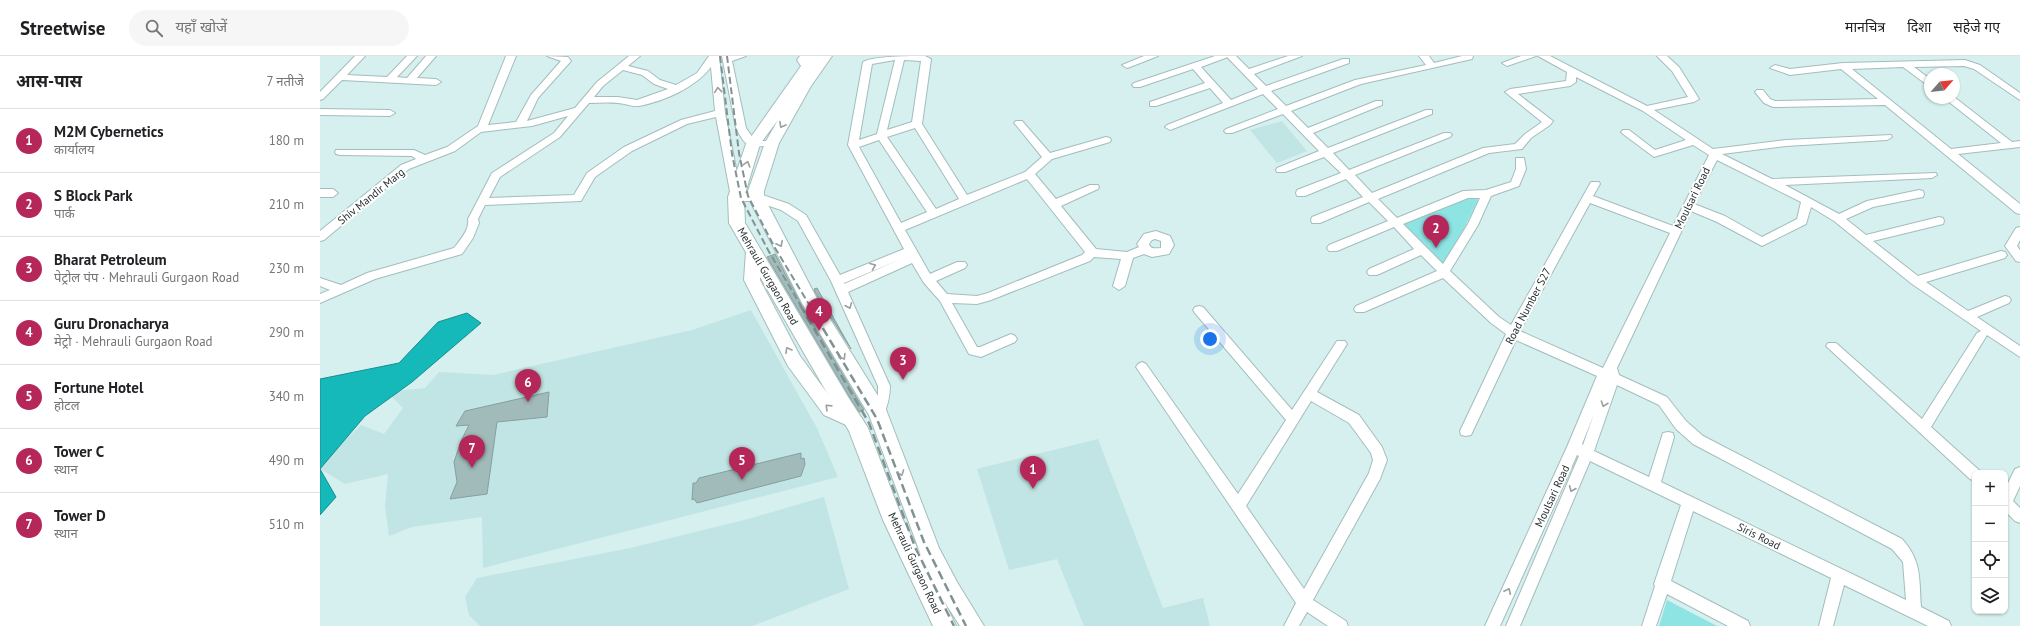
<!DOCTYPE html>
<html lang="hi">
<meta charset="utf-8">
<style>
body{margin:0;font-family:"PT Sans","Noto Sans Devanagari",sans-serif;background:#f6f6f6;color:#202124}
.controls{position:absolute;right:12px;bottom:12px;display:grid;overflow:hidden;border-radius:8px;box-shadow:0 1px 3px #0004}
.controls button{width:36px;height:36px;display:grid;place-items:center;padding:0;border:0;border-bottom:1px solid #e0e0e0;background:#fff;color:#202124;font:20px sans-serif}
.compass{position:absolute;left:1604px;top:12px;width:36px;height:36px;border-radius:50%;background:#fff;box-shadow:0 1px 3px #0004;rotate:63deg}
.you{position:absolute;left:890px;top:283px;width:14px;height:14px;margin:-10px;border:3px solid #fff;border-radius:50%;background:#1a73e8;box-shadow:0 0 0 6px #1a73e833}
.badge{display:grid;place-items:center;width:26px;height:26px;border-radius:50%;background:#b52659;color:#fff;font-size:13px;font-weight:700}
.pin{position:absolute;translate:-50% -33px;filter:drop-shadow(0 1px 2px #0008)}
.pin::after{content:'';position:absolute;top:21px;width:14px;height:12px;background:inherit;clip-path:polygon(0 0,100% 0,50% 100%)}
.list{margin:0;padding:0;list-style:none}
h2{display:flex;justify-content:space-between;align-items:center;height:52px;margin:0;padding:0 16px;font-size:17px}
h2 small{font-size:13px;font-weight:400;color:#757577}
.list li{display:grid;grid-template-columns:26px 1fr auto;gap:12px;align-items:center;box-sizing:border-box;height:64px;padding:0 16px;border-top:1px solid #e0e0e0}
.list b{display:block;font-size:15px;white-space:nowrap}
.list p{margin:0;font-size:13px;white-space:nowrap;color:#757577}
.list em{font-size:13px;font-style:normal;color:#757577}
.icon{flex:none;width:22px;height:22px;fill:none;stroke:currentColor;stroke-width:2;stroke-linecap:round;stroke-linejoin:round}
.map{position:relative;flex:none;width:1700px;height:570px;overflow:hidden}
header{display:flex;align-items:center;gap:24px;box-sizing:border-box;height:56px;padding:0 20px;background:#fff;border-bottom:1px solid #e0e0e0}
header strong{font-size:19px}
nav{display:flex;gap:22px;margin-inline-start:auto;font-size:14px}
.search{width:280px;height:36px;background:#f6f6f6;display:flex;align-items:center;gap:10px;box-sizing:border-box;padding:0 14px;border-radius:22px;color:#757577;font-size:15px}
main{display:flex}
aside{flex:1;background:#fff}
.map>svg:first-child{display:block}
.built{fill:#c1e5e4}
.green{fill:#8ee4e3}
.water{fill:#15b9b9;stroke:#188e8e}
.building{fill:#a1bbbb;stroke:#869f9f}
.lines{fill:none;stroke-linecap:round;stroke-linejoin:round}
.minor-casing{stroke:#a3bdbc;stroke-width:2}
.major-casing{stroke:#a3bdbc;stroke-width:2}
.highway-casing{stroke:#a3bdbc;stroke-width:2}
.minor{fill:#fff;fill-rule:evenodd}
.major{fill:#fff;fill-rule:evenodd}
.highway{fill:#fff;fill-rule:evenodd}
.rail-far1{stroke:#809392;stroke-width:2;stroke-dasharray:7 3.5;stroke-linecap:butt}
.rail{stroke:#809392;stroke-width:2.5;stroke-dasharray:9 4.5;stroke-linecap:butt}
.oneway{stroke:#9a9f9f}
.labels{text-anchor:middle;stroke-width:4;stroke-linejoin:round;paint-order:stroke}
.street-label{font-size:11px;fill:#1f2929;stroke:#fff}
</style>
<header>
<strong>Streetwise</strong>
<div class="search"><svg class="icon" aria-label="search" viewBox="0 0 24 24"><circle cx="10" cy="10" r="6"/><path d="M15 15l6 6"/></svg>यहाँ खोजें</div>
<nav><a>मानचित्र</a><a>दिशा</a><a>सहेजे गए</a></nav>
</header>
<main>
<aside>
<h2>आस-पास<small>7 नतीजे</small></h2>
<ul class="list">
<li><span class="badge">1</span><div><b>M2M Cybernetics</b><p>कार्यालय</p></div><em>180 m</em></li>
<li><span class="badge">2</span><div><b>S Block Park</b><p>पार्क</p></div><em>210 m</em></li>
<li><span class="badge">3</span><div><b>Bharat Petroleum</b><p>पेट्रोल पंप · Mehrauli Gurgaon Road</p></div><em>230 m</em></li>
<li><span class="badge">4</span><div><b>Guru Dronacharya</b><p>मेट्रो · Mehrauli Gurgaon Road</p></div><em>290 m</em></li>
<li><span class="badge">5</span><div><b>Fortune Hotel</b><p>होटल</p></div><em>340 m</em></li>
<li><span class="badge">6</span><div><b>Tower C</b><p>स्थान</p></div><em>490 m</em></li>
<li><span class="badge">7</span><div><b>Tower D</b><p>स्थान</p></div><em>510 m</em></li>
</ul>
</aside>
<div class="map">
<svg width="1700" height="570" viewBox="0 0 1700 570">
<rect width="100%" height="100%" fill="#d5f0ef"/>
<path class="built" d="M962,65L987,95L957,107L930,74Z
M431,254L497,372L518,421L163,512L162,461L92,471L69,480L65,450L68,418L25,428L0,413V408L41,369L64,378L83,352L67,336L105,332L119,316L173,319L372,274Z
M778,383L843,552L883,542L890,570H764L737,503L689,514L657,413Z
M504,441L529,533L432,570H160L149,559L145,541L157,522L310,492L428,463Z"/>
<path class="green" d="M1149,138L1158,144L1122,218L1076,168Z
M1347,544L1397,570H1339Z"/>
<path class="water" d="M147,257L161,267L92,326L45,360L0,413V323L79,307L118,266Z
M0,413L16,441L0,459Z"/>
<path class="building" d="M455,198L481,248L544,354L539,356L529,340L447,201Z
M497,232L531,293L496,238L494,233Z
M229,336L227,361L177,366L167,438L130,443L137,426L134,406L141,385L149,369L136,370L145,355Z
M481,397V403L484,402L485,408L481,420L377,447L374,443L372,444L373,427H376L379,422Z"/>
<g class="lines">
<defs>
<path id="minor" d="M35,0H45L27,19L67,21L87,0H97L77,21L87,22L106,0H116L97,22L116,23L121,26L116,29L22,24L3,43L0,44V36Z
M186,0H196L168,69L196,66L211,39L241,5L227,0L248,1L251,5L218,42L207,65L255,52L277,26L298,9L309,0H320L308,10L328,15L340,24L356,29L377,17L389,0H399L405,57L421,137L440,138L469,148L486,159L520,219L584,193L528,89L543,6C553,0 590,0 605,0L611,3L602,68L647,139L705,116L722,101L696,69L694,67L696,65H702L730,97L786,81L790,82L791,84L790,86L732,103L715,118L736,143L770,129H778L779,131L778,133L741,150L776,193L807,196L819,191L817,188L824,178L836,175L850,180L854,189L849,198L832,201L824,198L813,202L805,230L799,234L793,230L801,203L774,201L770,205L671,244L657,248L632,247L657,291H660L691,278L695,280L697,283L695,286L661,301L649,298L620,245L604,227L592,207L528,236L570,330C570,341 567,351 563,361L558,362L553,361L552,357L558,340V330L511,225L478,165L461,154L435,145H416L411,141L396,61L367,68L312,95L275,121L261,145L165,149L158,163L159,167L153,182L142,198L55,223L0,247V238L10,234L0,230V222L21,229L47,217L134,192C140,184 150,173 148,163L172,117L234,77L248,60L212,70L161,76L135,95L89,113L4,184L0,185V175L81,109L96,103L92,100L20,99L16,98L15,96L16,94H94L105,99L127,91L158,70ZM575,4L557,78L539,84L552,8ZM584,4L601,5L592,66L567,74ZM391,11L395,55L361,64L304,91L267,117L254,139L169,142L180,121L240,81L269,47C278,47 288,46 297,47C304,47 312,51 319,50C344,45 375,32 391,11ZM303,14L322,19L334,28L348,33L317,44L298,41H274L283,30ZM595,72L639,143L616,153L567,81ZM559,84L607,156L581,167L539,91ZM707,123L765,196L762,199L668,237L657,240L627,238L616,225L645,212L647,209L645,206H637L610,218L585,174ZM835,183L841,185V192C836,192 831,194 829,188L832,184ZM581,203L524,228V227Z
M402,0H426L412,5L426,72L435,85H456L457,87L456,89L433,91C424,89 420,79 416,72Z
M824,0H838L810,11L807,12L802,9Z
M895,0H916L929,13L968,0H982L934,18L946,30L1023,3H1029V7L951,35L966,50L1035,24L1106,9L1099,0H1109L1114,7L1142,0H1153L1152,3L1041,28L971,55L988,72L1056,45H1062V49L993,77L1008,92L1106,54H1112V58L1013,97L1029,114L1124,77H1130L1132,79L1130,81L1035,119L1052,137L1163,92L1195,88L1205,78L1222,66L1185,36L1190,33L1246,25L1247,16L1218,0H1230L1327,50L1368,41L1352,15L1337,0H1347L1359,11L1379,43L1374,46L1334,54L1393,93L1466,84L1571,79L1572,81L1567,84L1466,90L1402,98L1452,123L1616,117L1617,119L1612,122L1465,129L1519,158L1547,145L1599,134L1603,135L1604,138L1603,141L1553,151L1526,163L1546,179L1619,161L1623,162L1624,165L1623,168L1553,185L1598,220L1681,195L1685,196L1687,199L1685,202L1606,226L1648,255L1685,240L1689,241L1691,244L1689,247L1657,261L1700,290V301L1667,279L1611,371L1660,415L1661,417H1655V425L1650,423L1506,290L1508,287H1516L1602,363L1657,277L1661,275L1592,228L1514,165L1491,151L1486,168L1442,190L1397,166L1371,155L1297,312L1299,319L1347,341L1366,365L1383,380L1582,483C1602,505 1599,523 1601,551L1629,565L1631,570H1608L1524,529L1513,570H1499L1511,522L1373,455L1351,525L1428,565L1430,570H1408L1347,538L1336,570H1322L1335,530L1334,528L1361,449L1270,405L1200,570H1186L1259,400L1257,399L1180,570H1165L1247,391L1277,320L1196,284L1151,379L1146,380L1141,379L1140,375L1186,278L1171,267L1123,222L1044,256H1036L1034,253L1036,250L1117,215L1101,199L1057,219H1049L1047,216L1049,213L1094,193L1074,171L1017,195H1009L1007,192L1009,189L1068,165L1049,146L1000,167H992L991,164L992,161L1043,141L1026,123L985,140H977L976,137L977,134L1021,117L1004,101L965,116H957L956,114L957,112L999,95L963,58L912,77H906L904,75L906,73L958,53L943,38L850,74L845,71L847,69L903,47L890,32L836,50H830V46L885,27L873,13L820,31H814L812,29L814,27ZM908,1V2L938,33L911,44L881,11ZM1256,21L1323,55L1366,84L1335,94L1309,74H1303L1301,76L1303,78L1334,101L1373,89L1389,99L1353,170L1273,140L1280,128L1279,126H1271L1191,269L1179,261L1130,215L1158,169L1171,140L1199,130L1206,113L1204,102H1196V113L1191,126L1166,134L1143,135L1077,162L1058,143L1169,97L1202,93L1211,82L1230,69L1233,65L1198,38L1250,30L1256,26ZM1397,104L1481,146L1477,163L1442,181L1405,160L1374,148ZM1148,142H1160L1148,168L1123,208L1083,168ZM1270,147L1350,177L1283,312L1200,275ZM1297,329L1339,349L1356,373L1373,388L1572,493L1583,506L1586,544L1341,426L1354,381L1353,377L1348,376L1343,377L1329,421L1274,395ZM1274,358L1263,389L1262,388Z
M1201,0H1216L1187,10L1182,7Z
M1645,4L1660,9L1700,37V44L1654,13L1644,10L1594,11L1610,23V31L1583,11L1532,13L1631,93L1681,87L1624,42L1634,41L1692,86L1700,85V91L1638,98L1700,148V158L1696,157L1565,49L1453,51L1444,47L1435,36L1437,34H1443L1450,43L1455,45L1558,43L1521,13L1470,19L1450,12L1455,9L1470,13L1523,7Z
M0,53L70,54L75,57L70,60L0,59Z
M0,133H13L18,137L13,141H0Z
M1700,171V184L1697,190L1700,194V206L1696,205L1685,190L1696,172Z
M879,250L883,251L972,354L1017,285H1025L1027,288L997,336L1039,359L1062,391L1067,404L1060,423L993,544L1026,565L1028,570H1008L987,556L979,570H964L976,547L816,311L818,308L822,306L826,308L918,438L966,364L875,257L873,254L875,251ZM991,345L1029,367L1051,397L1053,404L1049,417L984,533L926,450Z
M1700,411V430L1693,445L1700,452V467L1695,465L1685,455V433L1695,413Z"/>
<path id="major" d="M489,0H501L492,13L488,14L482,10Z
M433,190L438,191L440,195V224L480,300L516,349L541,361L544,366L541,371L535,373L504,359L468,310L424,224L426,195L428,191Z"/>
<path id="highway" d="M480,0H494L491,4L493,7L498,0H512L491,30L459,87L444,135V141L495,239L565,351L619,492L637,526L664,570H640L624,545L636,570H613L563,464L529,375L409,167L408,141L426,88L481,10L477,4ZM458,64L445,87L428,135V141L482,247L549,359L601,499L582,462L548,372L528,341L425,167L424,141L440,88Z"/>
</defs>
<use href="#minor" class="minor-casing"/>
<use href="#major" class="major-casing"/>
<use href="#highway" class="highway-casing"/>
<use href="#minor" class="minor"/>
<use href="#major" class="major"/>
<use href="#highway" class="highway"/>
<path class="rail-far1" d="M400,0L412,98L421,142L448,194L481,250
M407,0L419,97L428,140L455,192L490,250"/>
<path class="rail" d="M480,249L549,367L595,491L634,570
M489,249L557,363L604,486L646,570"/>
</g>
<defs><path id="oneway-chevron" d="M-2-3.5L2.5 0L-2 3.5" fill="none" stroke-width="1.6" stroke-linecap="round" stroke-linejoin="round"/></defs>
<g class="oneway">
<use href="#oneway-chevron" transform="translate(398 34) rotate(-96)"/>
<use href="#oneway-chevron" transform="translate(462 69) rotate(119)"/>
<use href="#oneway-chevron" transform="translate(427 108) rotate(-73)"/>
<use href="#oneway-chevron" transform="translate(460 188) rotate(63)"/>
<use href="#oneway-chevron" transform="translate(553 210) rotate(-22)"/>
<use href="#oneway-chevron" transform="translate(529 250) rotate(67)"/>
<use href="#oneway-chevron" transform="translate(468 294) rotate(-119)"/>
<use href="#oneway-chevron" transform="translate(523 301) rotate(58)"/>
<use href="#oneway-chevron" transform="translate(1284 348) rotate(109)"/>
<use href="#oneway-chevron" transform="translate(508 351) rotate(-136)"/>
<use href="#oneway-chevron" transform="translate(581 417) rotate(70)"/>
<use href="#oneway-chevron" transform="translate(1252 433) rotate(113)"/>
<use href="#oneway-chevron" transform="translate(1188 535) rotate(-65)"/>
</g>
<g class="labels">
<g class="street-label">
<text transform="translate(51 140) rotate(-39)" y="4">Shiv Mandir Marg</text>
<text transform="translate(1372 142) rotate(-64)" y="4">Moulsari Road</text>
<text transform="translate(448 220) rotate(60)" y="4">Mehrauli Gurgaon Road</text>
<text transform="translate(1208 250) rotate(-62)" y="4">Road Number S27</text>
<text transform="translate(1232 440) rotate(-65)" y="4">Moulsari Road</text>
<text transform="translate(1439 480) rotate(26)" y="4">Siris Road</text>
<text transform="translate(595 507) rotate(65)" y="4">Mehrauli Gurgaon Road</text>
</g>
</g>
</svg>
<div class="controls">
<button>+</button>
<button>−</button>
<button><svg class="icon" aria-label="locate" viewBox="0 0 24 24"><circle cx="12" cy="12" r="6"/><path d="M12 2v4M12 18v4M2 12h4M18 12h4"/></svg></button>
<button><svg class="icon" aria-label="layers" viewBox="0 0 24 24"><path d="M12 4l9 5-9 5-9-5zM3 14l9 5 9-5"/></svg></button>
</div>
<svg class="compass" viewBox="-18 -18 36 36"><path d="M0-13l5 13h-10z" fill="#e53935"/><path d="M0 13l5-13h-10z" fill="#757577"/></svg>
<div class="you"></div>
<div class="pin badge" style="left:713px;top:433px">1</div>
<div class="pin badge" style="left:1116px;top:192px">2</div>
<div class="pin badge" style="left:583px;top:324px">3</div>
<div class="pin badge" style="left:499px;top:275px">4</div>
<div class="pin badge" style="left:422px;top:424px">5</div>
<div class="pin badge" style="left:208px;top:346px">6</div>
<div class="pin badge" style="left:152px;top:412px">7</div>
</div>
</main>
